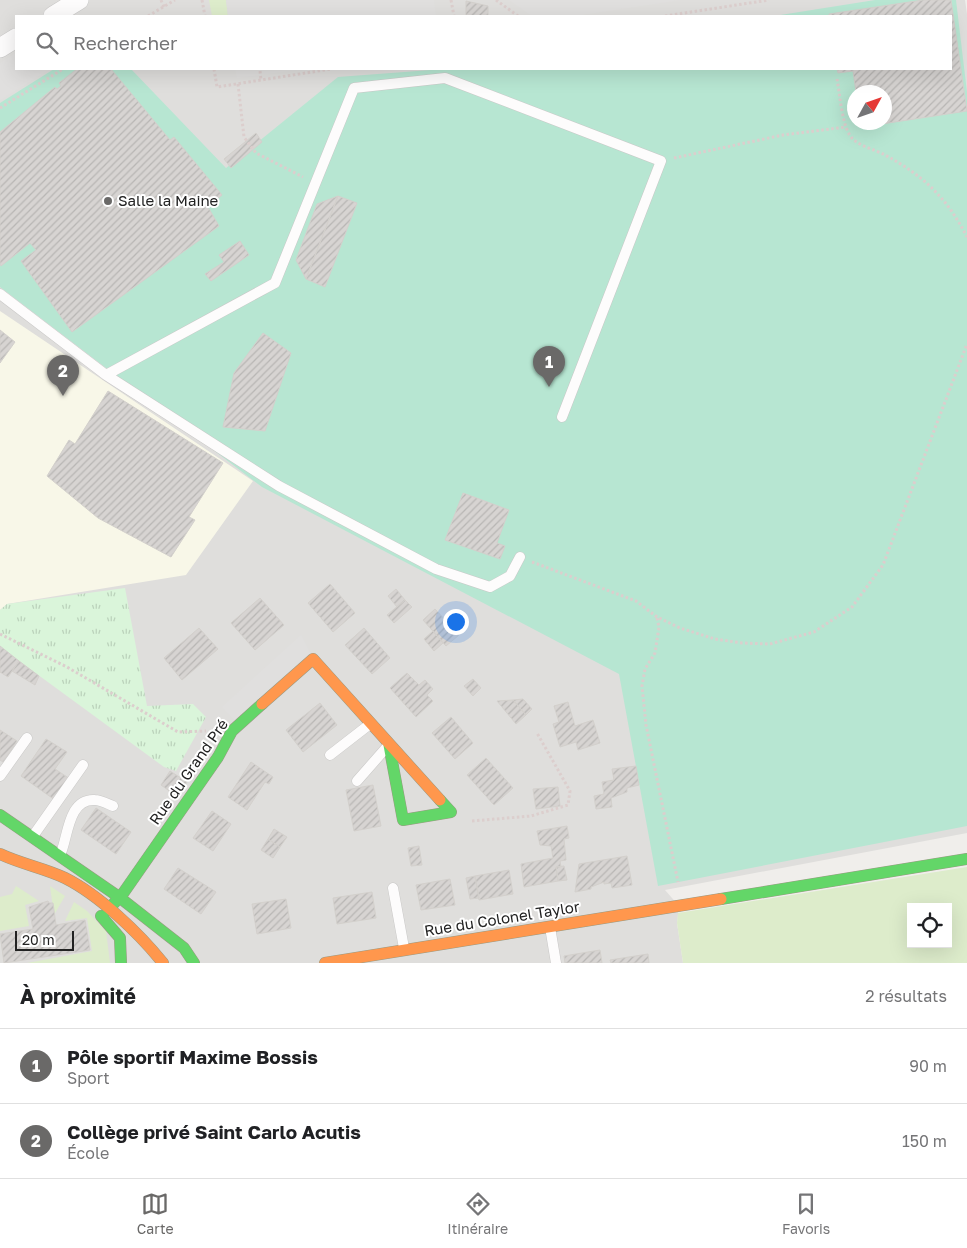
<!DOCTYPE html>
<html lang="fr">
<meta charset="utf-8">
<style>
body{margin:0;font-family:"Golos Text",sans-serif;background:#f2f2f2;color:#202124}
.controls{position:absolute;right:15px;bottom:15px;display:grid;overflow:hidden;border-radius:0px;box-shadow:0 5px 20px #0002}
.controls button{width:45px;height:45px;display:grid;place-items:center;padding:0;border:0;border-bottom:1px solid #e0e0e0;background:#fff;color:#202124;font:25px sans-serif}
.compass{position:absolute;left:847px;top:85px;width:45px;height:45px;border-radius:50%;background:#fff;box-shadow:0 5px 20px #0002;rotate:50deg}
.scale{position:absolute;left:15px;bottom:12px;width:59px;box-sizing:border-box;padding-left:5px;border:2px solid #222;border-top:0;font-size:14px;line-height:18px;white-space:nowrap;color:#222;-webkit-text-stroke:4px #fff;paint-order:stroke}
.you{position:absolute;left:455px;top:621px;width:18px;height:18px;margin:-12px;border:4px solid #fff;border-radius:50%;background:#1a73e8;box-shadow:0 0 0 8px #1a73e833}
.badge{display:grid;place-items:center;width:32px;height:32px;border-radius:50%;background:#6a6968;color:#fff;font-size:16px;font-weight:700}
.pin{position:absolute;translate:-50% -41px;filter:drop-shadow(0 1px 2px #0008)}
.pin::after{content:'';position:absolute;top:26px;width:18px;height:15px;background:inherit;clip-path:polygon(0 0,100% 0,50% 100%)}
.list{margin:0;padding:0;list-style:none}
h2{display:flex;justify-content:space-between;align-items:center;height:65px;margin:0;padding:0 20px;font-size:21px}
h2 small{font-size:16px;font-weight:400;color:#757577}
.list li{display:grid;grid-template-columns:32px 1fr auto;gap:15px;align-items:center;box-sizing:border-box;height:75px;padding:0 20px;border-top:1px solid #e0e0e0}
.list b{display:block;font-size:19px;white-space:nowrap}
.list p{margin:0;font-size:16px;white-space:nowrap;color:#757577}
.list em{font-size:16px;font-style:normal;color:#757577}
.icon{flex:none;width:28px;height:28px;fill:none;stroke:currentColor;stroke-width:2;stroke-linecap:round;stroke-linejoin:round}
.map{position:relative;flex:none;width:967px;height:963px;overflow:hidden}
.search{position:absolute;background:#fff;box-shadow:0 5px 20px #0002;left:15px;right:15px;top:15px;height:55px;display:flex;align-items:center;gap:12px;box-sizing:border-box;padding:0 18px;border-radius:0px;color:#757577;font-size:19px}
.sheet{height:215px;background:#fff}
nav{display:flex;justify-content:space-around;align-items:center;box-sizing:border-box;height:70px;border-top:1px solid #e0e0e0;background:#fff;font-size:14px;color:#757577}
nav a{display:grid;justify-items:center;gap:2px}
nav .on{color:#6a6968}
.map>svg:first-child{display:block}
.residential{fill:#dfdedc;fill-rule:evenodd}
.education{fill:#f8f7e8}
.grass{fill:#ddeccb;fill-rule:evenodd}
.park{fill:url(#park-tufts)}
.pitch{fill:#b7e6d2;fill-rule:evenodd}
.parking{fill:#e0dfde}
.building{fill:url(#building-hatch);stroke:#d3d0cc}
.lines{fill:none;stroke-linecap:round;stroke-linejoin:round}
.lane-casing{stroke:#c9c8c7;stroke-width:11}
.street-casing{stroke:#c9c8c7;stroke-width:20}
.fast-casing{stroke:#999a82;stroke-width:12}
.slow-casing{stroke:#999a82;stroke-width:12}
.path{stroke:#dccecd;stroke-width:3;stroke-dasharray:2.5 2.5;stroke-linecap:butt}
.lane{stroke:#fdfcfc;stroke-width:10}
.street{stroke:#fdfcfc;stroke-width:19}
.fast{stroke:#63d668;stroke-width:11}
.slow{stroke:#ff974d;stroke-width:11}
.poi-dot{fill:#6a6968;stroke:#fff;stroke-width:2}
.labels{text-anchor:middle;stroke-width:4;stroke-linejoin:round;paint-order:stroke}
.poi-label{font-size:15px;fill:#222;stroke:#fff;text-anchor:start}
.street-label{font-size:15px;fill:#222;stroke:#fff}
</style>
<div class="map">
<svg width="967" height="963" viewBox="0 0 967 963">
<defs>
<pattern id="park-tufts" width="24" height="20" patternUnits="userSpaceOnUse" patternTransform="scale(1.25)"><rect width="24" height="20" fill="#daf5da"/><path d="M3 7l-1-3M5 7V3M7 7l1-3M15 17l-1-3M17 17v-4M19 17l1-3" fill="none" stroke="#bbd2bb"/></pattern>
<pattern id="building-hatch" width="6" height="6" patternUnits="userSpaceOnUse" patternTransform="scale(1.25)"><rect width="6" height="6" fill="#d7d4d2"/><path d="M-1 1l2-2M0 6l6-6M5 7l2-2" fill="none" stroke="#b8b6b4"/></pattern>
</defs>
<rect width="100%" height="100%" fill="#f0eeeb"/>
<path class="residential" d="M0,0H965L967,14V833L665,890L679,906L677,923L683,963H0ZM16,16H951V69H16ZM854,92H884V122H854Z"/>
<path class="education" d="M0,311L253,481L186,575L7,604L0,610Z"/>
<path class="grass" d="M209,0H226L228,16H212Z
M967,867V963H683L677,923L678,913ZM911,907H948V944H911Z
M16,886L39,901L25,905L29,926L0,931V897L12,894Z
M50,886L65,896L54,915Z
M74,902L87,911L106,931L110,963H27L92,951L87,918L65,921Z"/>
<path class="park" d="M125,588L147,706L193,704L206,717L176,771L164,767L0,647V610L7,604Z"/>
<path class="pitch" d="M875,0H956L967,92V826L658,886L619,674L262,487L0,287V103L54,69H131L226,168L338,77L444,69H951V16H774ZM854,92H884V122H854Z"/>
<path class="parking" d="M226,0H434L436,16H228Z
M509,0H681L575,16H532Z
M16,53V69H50L0,100V63Z
M235,69H304L237,78Z
M301,635L313,659L239,725L222,707Z"/>
<path class="building" d="M923,0H951L967,111L862,127L861,122H884V92H856L853,71L838,73L837,69H951V16H829V14Z
M466,1L488,6V16H466Z
M77,69H111L170,140L174,137L222,195L208,207L219,226L72,332L21,261L36,250L30,243L1,266L0,264V132L55,87L57,89L61,86L59,83Z
M256,133L262,142L231,168L224,159Z
M338,196L357,203L325,287L306,279Z
M338,196L306,279L296,260L317,204Z
M240,241L249,255L211,281L205,274L224,262L219,255Z
M0,330L15,342L0,363Z
M263,333L291,353L265,431L223,427L234,373Z
M108,391L223,463L189,517L195,520L171,557L98,518L47,476L69,440L75,444Z
M463,493L509,510L497,543L505,546L500,559L445,540Z
M330,584L355,613L333,632L308,603Z
M396,589L405,600L397,607L388,596Z
M260,598L284,625L255,650L231,623Z
M405,600L412,607L394,623L387,615Z
M435,609L459,635L446,646L423,620Z
M199,628L218,649L182,680L164,658Z
M364,628L390,658L372,674L345,645Z
M433,631L443,643L434,651L424,639Z
M0,646L19,661L8,677L0,672Z
M19,661L39,676L35,685L12,671Z
M407,673L419,685L425,680L433,689L427,695L433,701L416,717L390,688Z
M473,679L481,688L473,696L464,686Z
M523,699L532,709L526,715L513,700Z
M513,700L526,715L516,724L497,701Z
M568,702L575,726L593,720L600,743L578,750L576,742L560,747L553,724L559,722L554,706Z
M320,703L337,725L303,752L286,730Z
M451,717L473,743L455,759L432,733Z
M0,730L17,741L3,762L0,760Z
M46,739L67,752L55,769L70,779L55,800L21,776Z
M486,758L513,788L494,805L467,775Z
M251,762L273,777L269,784L265,782L247,810L228,797Z
M636,766L639,785L627,788V792L611,798L612,807L596,809L594,796L604,794L602,782L614,780L612,769Z
M170,771L187,782L178,797L161,785Z
M373,785L381,826L354,831L346,790Z
M558,787L560,806L536,809L533,789Z
M96,808L131,832L116,854L81,830Z
M212,811L231,824L213,851L193,838Z
M567,826L569,838L564,839L566,860L560,861L561,867H556L558,881L524,887L521,864L553,858L551,846L540,845L537,831Z
M274,829L287,837L280,847L268,839Z
M268,839L280,847L273,858L261,850Z
M419,846L422,865L411,866L408,848Z
M627,856L632,885L612,888L611,883L604,884V882L591,887V889L575,892L579,864Z
M564,866L567,880L558,881L556,867Z
M178,868L216,892L201,914L164,889Z
M509,870L513,894L479,900L475,876Z
M475,876L479,898L470,899L466,878Z
M450,879L455,905L421,910L416,885Z
M372,892L376,918L337,924L333,898Z
M286,899L291,928L257,934L252,904Z
M48,901L49,903H53L56,925L85,920L90,950L4,963L0,934L33,929L29,907Z
M600,950L602,963H565L564,956Z
M648,954L649,963H611L610,960Z"/>
<g class="lines">
<defs>
<path id="lane" d="M0,294L106,375L279,486L436,569L490,587L510,576L520,557
M106,375L275,283L354,88L445,78L661,161L562,417
M330,755L370,724
M0,776L27,738
M357,781L386,748
M33,836L83,765
M60,855C68,840 67,798 95,800C100,800 108,804 113,806
M393,888L404,948
M550,927L556,963"/>
<path id="street" d="M53,16L79,0
M0,48L16,38"/>
<path id="fast" d="M389,745L403,820L451,812L440,800
M0,815L119,897L184,948L194,963
M721,899L967,859
M108,910L124,892L218,757L232,731L262,704
M101,916L120,938L121,963"/>
<path id="slow" d="M262,704L313,659L440,800
M0,854C21,864 44,868 65,878C99,895 139,933 163,963
M325,963L721,899"/>
</defs>
<use href="#lane" class="lane-casing"/>
<use href="#street" class="street-casing"/>
<use href="#fast" class="fast-casing"/>
<use href="#slow" class="slow-casing"/>
<path class="path" d="M161,0L164,7
M202,0L205,16
M451,0L454,16
M496,0L518,16
M148,16L175,0
M665,16L769,0
M214,69L217,87L331,69
M260,71L261,80
M837,79C840,94 842,131 854,140C862,147 876,150 885,155C924,176 947,198 967,237
M238,84L244,137L256,153L303,177
M0,108L63,69
M674,158L783,135L846,127
M532,562L636,601L657,617L680,628L715,639L742,643L770,644L814,632L852,607L883,565L967,344
M657,618L659,627L655,653L645,669L642,686L646,725L678,882
M0,634L67,667L178,732L206,731
M472,821L531,816L568,805L570,791L537,733"/>
<use href="#lane" class="lane"/>
<use href="#street" class="street"/>
<use href="#fast" class="fast"/>
<use href="#slow" class="slow"/>
</g>
<circle class="poi-dot" cx="108" cy="201" r="5"/>
<g class="labels">
<g class="poi-label">
<text x="118" y="206">Salle la Maine</text>
</g>
<g class="street-label">
<text transform="translate(189 772) rotate(-55)" y="5">Rue du Grand Pré</text>
<text transform="translate(502 919) rotate(-9)" y="5">Rue du Colonel Taylor</text>
</g>
</g>
</svg>
<div class="controls">
<button><svg class="icon" aria-label="locate" viewBox="0 0 24 24"><circle cx="12" cy="12" r="6"/><path d="M12 2v4M12 18v4M2 12h4M18 12h4"/></svg></button>
</div>
<svg class="compass" viewBox="-18 -18 36 36"><path d="M0-13l5 13h-10z" fill="#e53935"/><path d="M0 13l5-13h-10z" fill="#757577"/></svg>
<div class="scale">20 m</div>
<div class="you"></div>
<div class="pin badge" style="left:549px;top:387px">1</div>
<div class="pin badge" style="left:63px;top:396px">2</div>
<div class="search"><svg class="icon" aria-label="search" viewBox="0 0 24 24"><circle cx="10" cy="10" r="6"/><path d="M15 15l6 6"/></svg>Rechercher</div>
</div>
<section class="sheet">
<h2>À proximité<small>2 résultats</small></h2>
<ul class="list">
<li><span class="badge">1</span><div><b>Pôle sportif Maxime Bossis</b><p>Sport</p></div><em>90 m</em></li>
<li><span class="badge">2</span><div><b>Collège privé Saint Carlo Acutis</b><p>École</p></div><em>150 m</em></li>
</ul>
</section>
<nav>
<a class="on"><svg class="icon" aria-label="map" viewBox="0 0 24 24"><path d="M3 6l6-2 6 2 6-2v14l-6 2-6-2-6 2zM9 4v14M15 6v14"/></svg>Carte</a>
<a><svg class="icon" aria-label="directions" viewBox="0 0 24 24"><path d="M12 3l9 9-9 9-9-9zM9 14v-3h6M13 9l2 2-2 2"/></svg>Itinéraire</a>
<a><svg class="icon" aria-label="saved" viewBox="0 0 24 24"><path d="M7 4h10v16l-5-4-5 4z"/></svg>Favoris</a>
</nav>
